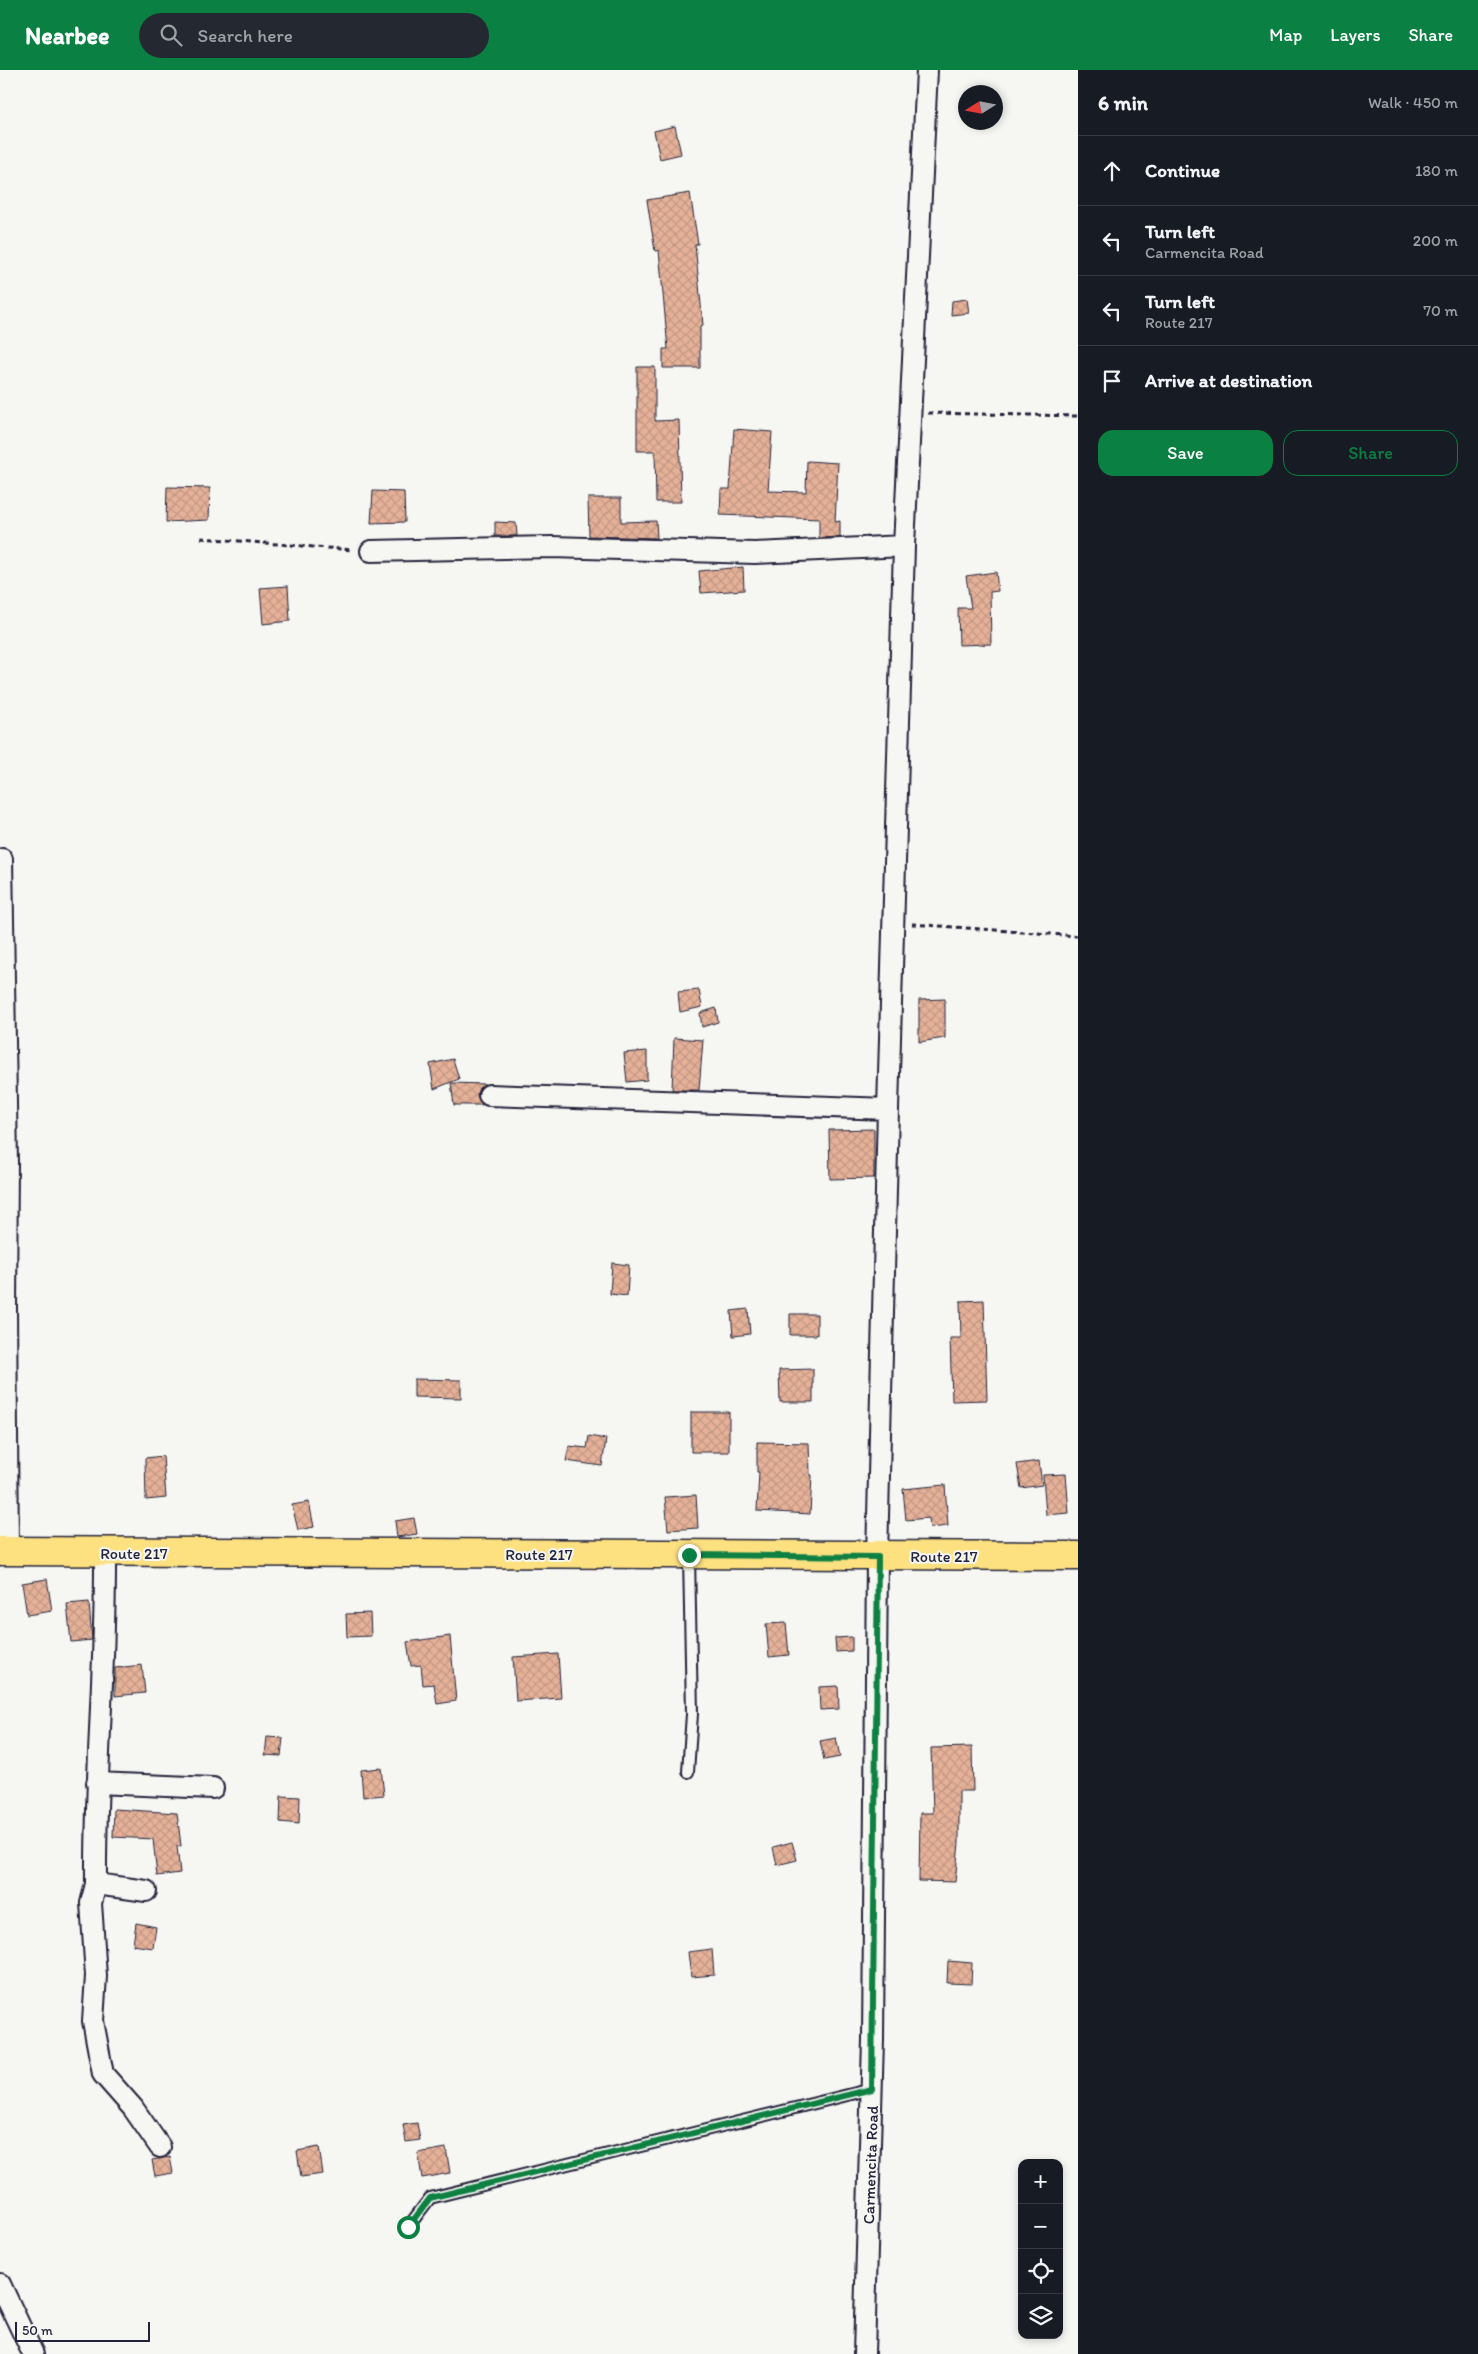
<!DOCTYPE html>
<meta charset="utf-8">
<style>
body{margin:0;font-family:Itim,sans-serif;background:#242831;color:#f1f3f6}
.controls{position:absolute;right:15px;bottom:15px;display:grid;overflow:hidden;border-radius:10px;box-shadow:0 2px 8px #0003}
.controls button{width:45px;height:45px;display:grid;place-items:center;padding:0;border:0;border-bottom:1px solid #363941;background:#171b24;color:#f1f3f6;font:25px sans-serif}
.compass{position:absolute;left:958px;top:15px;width:45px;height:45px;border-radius:50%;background:#171b24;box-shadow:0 2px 8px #0003;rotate:259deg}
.scale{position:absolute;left:15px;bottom:12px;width:135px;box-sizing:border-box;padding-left:5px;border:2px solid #22223b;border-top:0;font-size:14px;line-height:18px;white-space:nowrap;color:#22223b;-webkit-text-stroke:4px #f6f6f2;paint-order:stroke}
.stop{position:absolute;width:15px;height:15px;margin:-11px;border:4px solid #0b8043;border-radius:50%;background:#fff}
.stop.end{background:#0b8043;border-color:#fff;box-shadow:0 1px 5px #0008}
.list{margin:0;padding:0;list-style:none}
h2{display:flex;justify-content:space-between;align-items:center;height:65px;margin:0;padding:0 20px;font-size:21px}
h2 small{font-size:16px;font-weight:400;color:#9ea1a6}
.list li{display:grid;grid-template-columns:32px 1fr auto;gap:15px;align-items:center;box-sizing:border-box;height:70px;padding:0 20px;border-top:1px solid #363941}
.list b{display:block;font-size:19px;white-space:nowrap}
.list p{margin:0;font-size:16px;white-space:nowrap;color:#9ea1a6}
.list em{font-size:16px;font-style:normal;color:#9ea1a6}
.actions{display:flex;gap:10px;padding:15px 20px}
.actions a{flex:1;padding:11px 0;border:1px solid #0b8043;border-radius:15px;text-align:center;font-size:18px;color:#0b8043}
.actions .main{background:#0b8043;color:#fff}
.icon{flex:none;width:28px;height:28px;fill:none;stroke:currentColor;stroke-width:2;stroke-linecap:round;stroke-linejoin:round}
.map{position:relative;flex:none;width:1078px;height:2284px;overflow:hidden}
header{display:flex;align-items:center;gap:30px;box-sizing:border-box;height:70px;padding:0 25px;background:#0b8043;color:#fff}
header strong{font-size:24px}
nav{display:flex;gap:28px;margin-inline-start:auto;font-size:18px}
.search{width:350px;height:45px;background:#242831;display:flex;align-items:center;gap:12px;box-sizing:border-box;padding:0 18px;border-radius:28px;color:#9ea1a6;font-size:19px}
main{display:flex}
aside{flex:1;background:#171b24}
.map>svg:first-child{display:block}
.building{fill:url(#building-cross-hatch);stroke:#22223b}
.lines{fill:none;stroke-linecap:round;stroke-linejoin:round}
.service-casing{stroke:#22223b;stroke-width:14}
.minor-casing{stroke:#22223b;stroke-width:24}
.primary-casing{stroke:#22223b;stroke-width:31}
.path{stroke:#22223b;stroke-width:3;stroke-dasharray:5 4;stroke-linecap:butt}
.service{stroke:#f6f6f2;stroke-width:10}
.minor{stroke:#f6f6f2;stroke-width:20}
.primary{stroke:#fde080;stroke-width:28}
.route{stroke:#0b8043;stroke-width:6}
.labels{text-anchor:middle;stroke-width:4;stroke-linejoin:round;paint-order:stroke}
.street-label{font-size:16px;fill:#22223b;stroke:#f6f6f2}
</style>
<header>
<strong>Nearbee</strong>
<div class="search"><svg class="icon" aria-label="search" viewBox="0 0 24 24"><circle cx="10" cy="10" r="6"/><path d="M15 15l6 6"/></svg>Search here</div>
<nav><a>Map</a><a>Layers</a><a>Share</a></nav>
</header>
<main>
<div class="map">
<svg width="1078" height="2284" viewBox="0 0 1078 2284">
<defs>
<pattern id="building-cross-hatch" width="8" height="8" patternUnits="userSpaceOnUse" patternTransform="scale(1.25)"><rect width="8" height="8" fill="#e5b198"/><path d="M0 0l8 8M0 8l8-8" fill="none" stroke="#c49884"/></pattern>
</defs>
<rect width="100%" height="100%" fill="#f6f6f2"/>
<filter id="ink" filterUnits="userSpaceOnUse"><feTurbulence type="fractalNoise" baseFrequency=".02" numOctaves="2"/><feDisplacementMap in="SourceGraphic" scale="10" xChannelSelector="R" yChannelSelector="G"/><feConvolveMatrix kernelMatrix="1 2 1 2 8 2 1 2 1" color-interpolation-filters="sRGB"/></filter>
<g filter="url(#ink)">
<path class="building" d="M675,56L681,84L660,89L654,61Z
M690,123L698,174H695L703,255L700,256V298H663V279H668L659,180L655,181L647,130Z
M967,229L969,243L951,245L952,231Z
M637,297H655V351L679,350L681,432H656L655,381H637Z
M734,359L772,362L768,421L806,422L807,391L838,393L835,452L840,451V467L819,468V449L720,445L721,419H730Z
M167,417L210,418L209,450L166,452Z
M373,421L404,422L405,452L371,453Z
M588,428H621V452L656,451L657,468L589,466Z
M495,452L516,453L517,466H495Z
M743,497L744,520L701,523L699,501Z
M996,502L998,521L990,522L991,574L959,575L958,538H971L966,506Z
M288,516L290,551L263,554L260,518Z
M699,920L702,937L680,942L678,922Z
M945,929V968L919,972V930Z
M716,938L718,952L702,957L700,943Z
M674,968L703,970L699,1020H672Z
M647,981V1010L627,1012L624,983Z
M453,989L459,1009L434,1019L430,994Z
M451,1013L485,1014L479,1018L477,1024L482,1035H454Z
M874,1059V1108L830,1109L829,1060Z
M612,1193L629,1195L627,1226L610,1224Z
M984,1230L987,1330L952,1331L950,1268H961L960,1231Z
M748,1239L750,1264L733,1266L731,1241Z
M790,1244H817V1265H790Z
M813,1299V1332H780L779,1300Z
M414,1309L461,1310V1328L414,1327Z
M691,1342H729V1382H691Z
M589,1366L606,1369L602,1396L566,1391L569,1376L587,1378Z
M757,1372L809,1373L810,1405H812L810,1444L757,1441L759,1402H757Z
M163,1386L166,1428L146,1430L145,1388Z
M1039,1391L1042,1415L1021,1418L1017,1394Z
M1066,1404L1069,1443L1046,1445L1043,1405Z
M945,1415L948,1456L930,1458L929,1448L906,1450L903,1419Z
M696,1425L698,1458L668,1460L665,1427Z
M309,1432L314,1457L298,1460L292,1435Z
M414,1448L417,1464L397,1467L395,1451Z
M47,1509L52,1541L27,1545L22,1513Z
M89,1532L92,1570L71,1572L67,1534Z
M370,1543L371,1566L347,1567L346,1544Z
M786,1553L789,1585L769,1587L766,1554Z
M450,1566L456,1631L437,1634L434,1614L423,1615L421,1595L411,1596L407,1572Z
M852,1567V1581L836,1582L835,1568Z
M558,1584L561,1628L516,1631L513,1587Z
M142,1595L145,1623L115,1626V1598Z
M838,1616L839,1639L820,1640L819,1617Z
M267,1667L283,1668L281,1686L265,1685Z
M836,1668L840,1687L824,1690L820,1671Z
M972,1677L973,1721H959V1773L955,1812L919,1811L920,1743H933L931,1678Z
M381,1698L384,1725L363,1727L361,1700Z
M281,1726L300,1727L299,1754L280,1752Z
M114,1739L177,1743L181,1776H177L180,1803L157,1806L153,1769L113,1767Z
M792,1772L797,1790L777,1795L773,1777Z
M136,1853L156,1857L153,1878L133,1875Z
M712,1879L714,1905L691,1907L688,1882Z
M948,1891L972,1893L971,1914L947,1913Z
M417,2053L420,2070L406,2072L403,2055Z
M319,2077L323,2104L301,2107L297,2081Z
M446,2078L450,2103L422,2108L418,2083Z
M170,2087L173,2103L155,2106L152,2090Z"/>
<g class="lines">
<defs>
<path id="service" d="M688,1702L692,1644L689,1486
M408,2157L430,2128L872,2019"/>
<path id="minor" d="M371,481L552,477L755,483L904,476
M2,789L7,1093L6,1239L8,1481
M489,1025L888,1039
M97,1713L213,1718
M96,1814C95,1703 106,1593 105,1482
M146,1821L96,1814L91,1833L96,1906L93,1951L103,2004L133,2038L160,2077
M0,2214L33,2284
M864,2284L873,1970L877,1487L888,1039L904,476L927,0"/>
<path id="primary" d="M0,1481L1078,1486"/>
</defs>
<use href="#service" class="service-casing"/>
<use href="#minor" class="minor-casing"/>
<use href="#primary" class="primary-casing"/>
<path class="path" d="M928,343L1078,346
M201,468L353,480
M912,854L1078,866"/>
<use href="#service" class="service"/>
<use href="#minor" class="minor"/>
<use href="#primary" class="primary"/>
</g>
</g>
<g class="lines" filter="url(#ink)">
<path class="route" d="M408,2157L430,2128L872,2019L878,1487L689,1485"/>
</g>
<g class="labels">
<g class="street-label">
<text x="134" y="1489">Route 217</text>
<text x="539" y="1490">Route 217</text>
<text x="944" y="1492">Route 217</text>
<text transform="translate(870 2095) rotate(-88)" y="6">Carmencita Road</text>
</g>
</g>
</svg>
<div class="controls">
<button>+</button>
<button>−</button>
<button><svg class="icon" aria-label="locate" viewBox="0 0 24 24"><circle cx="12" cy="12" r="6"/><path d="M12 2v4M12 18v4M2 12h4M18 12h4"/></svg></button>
<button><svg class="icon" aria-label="layers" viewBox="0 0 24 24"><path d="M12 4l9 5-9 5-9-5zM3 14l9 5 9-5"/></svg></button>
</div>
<svg class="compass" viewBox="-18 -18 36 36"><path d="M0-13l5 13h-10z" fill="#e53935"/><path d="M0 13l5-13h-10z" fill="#9ea1a6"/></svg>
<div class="scale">50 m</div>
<div class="stop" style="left:408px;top:2157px"></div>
<div class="stop end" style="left:689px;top:1485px"></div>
</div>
<aside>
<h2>6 min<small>Walk · 450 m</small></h2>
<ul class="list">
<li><svg class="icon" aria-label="ahead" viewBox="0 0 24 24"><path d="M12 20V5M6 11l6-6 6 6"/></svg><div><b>Continue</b></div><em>180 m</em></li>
<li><svg class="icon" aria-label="left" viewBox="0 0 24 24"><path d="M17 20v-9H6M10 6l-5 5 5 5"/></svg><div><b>Turn left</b><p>Carmencita Road</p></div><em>200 m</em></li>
<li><svg class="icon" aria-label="left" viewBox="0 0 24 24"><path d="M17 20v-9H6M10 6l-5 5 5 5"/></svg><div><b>Turn left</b><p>Route 217</p></div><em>70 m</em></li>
<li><svg class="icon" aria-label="arrive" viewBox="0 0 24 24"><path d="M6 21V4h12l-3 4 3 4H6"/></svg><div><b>Arrive at destination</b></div></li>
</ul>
<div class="actions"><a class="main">Save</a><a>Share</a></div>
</aside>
</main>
